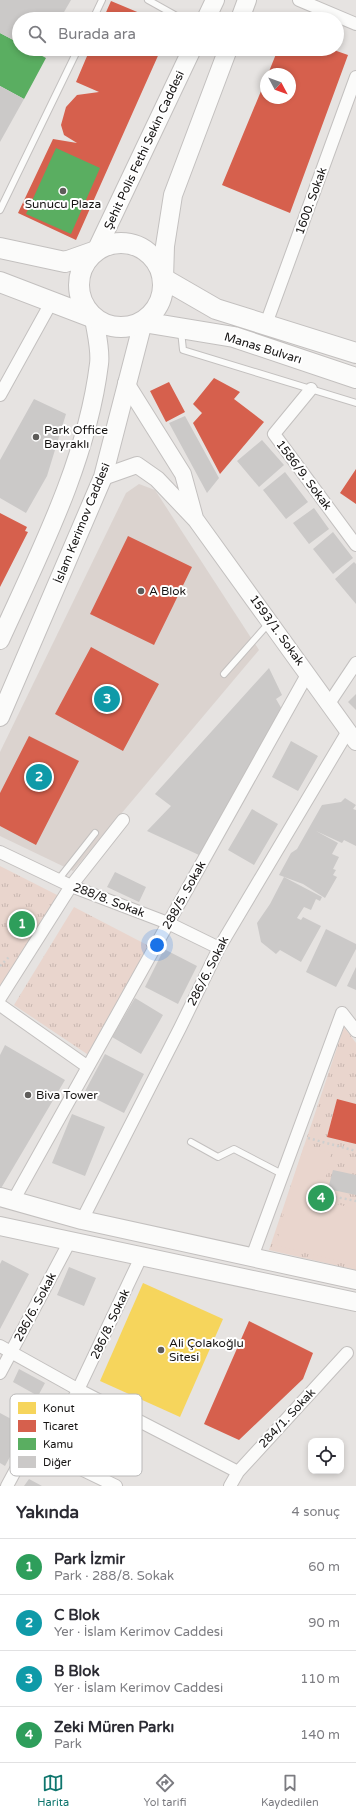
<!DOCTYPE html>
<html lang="tr">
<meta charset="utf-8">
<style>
body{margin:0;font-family:"Varela Round",sans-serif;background:#f2f2f3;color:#2b2b33}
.controls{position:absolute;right:12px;bottom:12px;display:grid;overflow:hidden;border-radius:8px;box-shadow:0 2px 6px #0003}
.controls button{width:36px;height:36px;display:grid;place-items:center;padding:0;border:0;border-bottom:1px solid #e1e1e2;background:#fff;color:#2b2b33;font:20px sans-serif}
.compass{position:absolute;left:260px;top:68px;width:36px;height:36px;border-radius:50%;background:#fff;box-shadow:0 2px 6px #0003;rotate:131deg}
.you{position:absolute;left:157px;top:945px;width:14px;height:14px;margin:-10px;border:3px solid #fff;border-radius:50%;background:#1a73e8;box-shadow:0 0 0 6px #1a73e833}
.badge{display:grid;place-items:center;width:26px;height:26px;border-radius:50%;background:#0f766e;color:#fff;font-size:13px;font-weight:700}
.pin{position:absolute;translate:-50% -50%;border:2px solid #fff;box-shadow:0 1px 4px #0006}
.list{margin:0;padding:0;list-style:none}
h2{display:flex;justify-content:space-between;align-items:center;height:52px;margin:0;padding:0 16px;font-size:17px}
h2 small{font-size:13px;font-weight:400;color:#7c7c81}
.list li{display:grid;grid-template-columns:26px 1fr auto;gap:12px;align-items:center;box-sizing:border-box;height:56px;padding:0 16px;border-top:1px solid #e1e1e2}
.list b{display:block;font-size:15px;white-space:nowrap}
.list p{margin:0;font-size:13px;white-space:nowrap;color:#7c7c81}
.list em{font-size:13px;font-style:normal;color:#7c7c81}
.icon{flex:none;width:22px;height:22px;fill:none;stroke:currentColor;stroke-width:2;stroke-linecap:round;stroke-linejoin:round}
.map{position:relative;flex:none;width:356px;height:1486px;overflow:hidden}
.search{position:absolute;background:#fff;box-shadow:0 2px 6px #0003;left:12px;right:12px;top:12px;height:44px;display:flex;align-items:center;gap:10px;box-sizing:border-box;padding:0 14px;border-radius:22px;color:#7c7c81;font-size:15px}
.sheet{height:276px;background:#fff}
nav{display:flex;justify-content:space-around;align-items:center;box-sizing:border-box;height:56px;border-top:1px solid #e1e1e2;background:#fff;font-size:11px;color:#7c7c81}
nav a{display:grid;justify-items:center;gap:2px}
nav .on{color:#0f766e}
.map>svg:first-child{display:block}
.built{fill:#dbd3cf}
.park{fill:url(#park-tufts)}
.pitch{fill:#e9d5cd}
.homes{fill:#f6d55c}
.shops{fill:#d6604d}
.public{fill:#5aae61}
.building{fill:#cbc9c8}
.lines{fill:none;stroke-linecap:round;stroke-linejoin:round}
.service-casing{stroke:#c3c0bf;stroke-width:8}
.minor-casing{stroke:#c3c0bf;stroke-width:14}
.tertiary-casing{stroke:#c3c0bf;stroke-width:18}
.secondary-casing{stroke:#c3c0bf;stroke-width:20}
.primary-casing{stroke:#c3c0bf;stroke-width:22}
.path{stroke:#cfcfce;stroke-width:2.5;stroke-dasharray:2 3;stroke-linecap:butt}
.service{stroke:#fbfbfa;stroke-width:6}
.minor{stroke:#fbfbfa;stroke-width:12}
.tertiary{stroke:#fbfbfa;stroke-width:16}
.secondary{stroke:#fbfbfa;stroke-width:18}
.primary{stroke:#fbfbfa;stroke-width:20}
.poi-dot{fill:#5e5c5a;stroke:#fff;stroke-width:1.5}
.labels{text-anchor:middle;stroke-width:4;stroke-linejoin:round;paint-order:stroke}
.street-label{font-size:12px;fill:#151312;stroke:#fff}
.poi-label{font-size:12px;fill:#151312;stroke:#fff;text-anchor:start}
.key{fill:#fff;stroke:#b9b8b8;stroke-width:1}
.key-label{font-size:11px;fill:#151312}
</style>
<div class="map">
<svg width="356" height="1486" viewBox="0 0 356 1486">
<defs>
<pattern id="park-tufts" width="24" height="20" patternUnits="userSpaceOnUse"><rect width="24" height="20" fill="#e9d5cd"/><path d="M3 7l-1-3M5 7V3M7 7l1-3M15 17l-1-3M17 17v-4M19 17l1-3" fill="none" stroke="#c7b6af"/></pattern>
</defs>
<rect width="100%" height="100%" fill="#e6e3e1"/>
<path class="built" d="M139,484L155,490L259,650L73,871L0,836V752L126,493Z"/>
<path class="park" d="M0,866L61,897L0,988Z
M74,907L151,947L90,1056L14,1005Z
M344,1027L356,1043V1270L269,1250Z"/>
<path class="pitch" d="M304,1146L331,1153L321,1200L356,1209V1265L276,1245L289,1192Z"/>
<path class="homes" d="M143,1283L223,1319L180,1417L100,1381Z"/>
<path class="shops" d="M111,1L154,19H103Z
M90,49H161L76,240L18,213L53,139L77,143L64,135L61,125L66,107L77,95L99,92L76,82Z
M278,49H331L348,55L290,213L222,185L266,79V98H290V74H268Z
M214,378L240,392L234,399L264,422L220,474L193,423L202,413L193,404Z
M169,382L185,412L166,422L150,391Z
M356,469V504L340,493Z
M0,513L27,527L25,531L28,532L0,587Z
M128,536L192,567L154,645L90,614Z
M91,647L159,684L123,751L55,714Z
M29,736L79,761L36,845L0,826V793Z
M337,1099L356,1104V1144L327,1137Z
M249,1321L313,1353L303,1379L239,1440L204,1424Z"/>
<path class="public" d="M0,33L19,43V49H29L46,58L24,99L0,86Z
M56,148L100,168L71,234L26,214Z"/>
<path class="building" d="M0,0H71L60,19H19V43L0,33Z
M29,49H44L40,55Z
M0,86L24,99L0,142Z
M34,399L66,414L47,476L26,513L0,498V460Z
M185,416L219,478L207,493L169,423Z
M262,440L284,465L259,487L237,461Z
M285,472L308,502L286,519L263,490Z
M314,508L329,529L309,544L293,523Z
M333,532L353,558L333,574L313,549Z
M354,562L356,564V604L335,579Z
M269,668L282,695L276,699L283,711L199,855L147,831L171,806L155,794Z
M356,694V710L348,702Z
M291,741L318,756L298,791L272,777Z
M345,798L356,805L353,809L356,810V846L344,840L342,843L316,831L338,843L332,854L339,857L333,869L336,870L333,875L337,877L325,898L303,884L279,875L291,853L297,849L322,805L341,802Z
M252,809L278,824L254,865L228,850Z
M115,872L146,887L139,902L107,887Z
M284,877L322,897L320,901L316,899L311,910L304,907L297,918L301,920L303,917L321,926L301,962L280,950L276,954L261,942L257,923L270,904Z
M326,929L356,944V949L336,987L306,972Z
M164,949L197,966L178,1004L145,987Z
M356,967V990L347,986Z
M135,998L163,1015L141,1054L112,1037Z
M5,1045L65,1080L0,1190V1055Z
M105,1054L144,1074L124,1113L84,1093Z
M72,1114L105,1127L85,1176L52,1163Z
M333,1170L356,1175V1195L328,1189Z
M2,1260L29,1274L0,1329V1264Z
M69,1267L96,1278L84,1306L57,1295Z
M19,1369L45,1383L38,1396L13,1382Z
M0,1413L26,1427L5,1466L0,1463Z
M29,1479L42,1486H24Z"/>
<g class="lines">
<defs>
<path id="service" d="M148,0L182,19
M93,19L102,0
M0,210L78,49
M181,331L183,350L356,403
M224,674L269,623
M58,880L95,833
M191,1142L218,1157L234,1149L282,1174"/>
<path id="minor" d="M299,0L356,24
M266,324L356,77
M311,389L274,434L356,545
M0,395L52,301
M328,705L356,663
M0,852L71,886L168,923L219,948
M0,998L71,886L123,820
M0,1005L88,1067
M342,1013L356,1031
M13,1201L308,673
M82,1220L180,1028L219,948L348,731
M252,1257L342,1013
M0,1346L79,1390L238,1472
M0,1373L70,1241
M7,1486L29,1445L48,1453
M116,1486L48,1453L141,1257
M230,1486L238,1472L347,1353"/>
<path id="tertiary" d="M126,383L183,474L195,518
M103,477L137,465L157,479L196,520L356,742"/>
<path id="secondary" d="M206,19L215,0
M240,19L247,0
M96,251L192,49
M164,279L165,246L173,195L228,49
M0,640C40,552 87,461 99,364C101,350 96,332 94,318
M0,717L103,477L143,322
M0,1197L82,1220L356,1280
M0,1226L356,1302"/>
<path id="primary" d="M79 285a42 42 0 1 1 84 0a42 42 0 1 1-84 0Z
M0,248L65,262L96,251
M164,279L216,309L356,353
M0,282L94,318
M143,322L234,337L356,378"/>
</defs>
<use href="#service" class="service-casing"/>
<use href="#minor" class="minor-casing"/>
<use href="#tertiary" class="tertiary-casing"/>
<use href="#secondary" class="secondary-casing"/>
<use href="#primary" class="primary-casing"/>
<path class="path" d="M0,966L10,956
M308,1138L356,1151
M322,1194L331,1196
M330,1202L331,1196L356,1201"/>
<use href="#service" class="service"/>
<use href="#minor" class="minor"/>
<use href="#tertiary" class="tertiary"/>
<use href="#secondary" class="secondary"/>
<use href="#primary" class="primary"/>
</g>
<g class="poi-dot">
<circle cx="63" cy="191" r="4"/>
<circle cx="36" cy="437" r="4"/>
<circle cx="141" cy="591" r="4"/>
<circle cx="28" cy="1095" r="4"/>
<circle cx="161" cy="1350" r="4"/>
</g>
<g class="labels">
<g class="street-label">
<text transform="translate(144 150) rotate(-65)" y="4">Şehit Polis Fethi Sekin Caddesi</text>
<text transform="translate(311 201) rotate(-70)" y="4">1600. Sokak</text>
<text transform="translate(263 348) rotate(17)" y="4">Manas Bulvarı</text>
<text transform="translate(304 475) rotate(53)" y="4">1586/9. Sokak</text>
<text transform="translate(82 523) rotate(-68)" y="4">İslam Kerimov Caddesi</text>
<text transform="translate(277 630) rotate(54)" y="4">1593/1. Sokak</text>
<text transform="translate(184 895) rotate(-61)" y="4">288/5. Sokak</text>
<text transform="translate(109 900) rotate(21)" y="4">288/8. Sokak</text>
<text transform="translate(208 971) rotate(-63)" y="4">286/6. Sokak</text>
<text transform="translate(35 1307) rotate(-62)" y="4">286/6. Sokak</text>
<text transform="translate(110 1324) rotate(-65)" y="4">286/8. Sokak</text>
<text transform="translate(287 1418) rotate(-47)" y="4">284/1. Sokak</text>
</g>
<g class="poi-label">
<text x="63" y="208" text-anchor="middle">Sunucu Plaza</text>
<text x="44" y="434">Park Office<tspan x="44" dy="14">Bayraklı</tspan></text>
<text x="149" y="595">A Blok</text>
<text x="36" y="1099">Biva Tower</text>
<text x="169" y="1347">Ali Çolakoğlu<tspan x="169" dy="14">Sitesi</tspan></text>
</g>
</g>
<rect x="10" y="1394" width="132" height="82" rx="6" class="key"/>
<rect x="18" y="1402" width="18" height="12" fill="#f6d55c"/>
<rect x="18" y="1420" width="18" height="12" fill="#d6604d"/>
<rect x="18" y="1438" width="18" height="12" fill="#5aae61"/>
<rect x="18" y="1456" width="18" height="12" fill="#cbc9c8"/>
<g class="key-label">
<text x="43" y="1412">Konut</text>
<text x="43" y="1430">Ticaret</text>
<text x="43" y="1448">Kamu</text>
<text x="43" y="1466">Diğer</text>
</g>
</svg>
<div class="controls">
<button><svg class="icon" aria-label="locate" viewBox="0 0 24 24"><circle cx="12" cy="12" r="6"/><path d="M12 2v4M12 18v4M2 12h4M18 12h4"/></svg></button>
</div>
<svg class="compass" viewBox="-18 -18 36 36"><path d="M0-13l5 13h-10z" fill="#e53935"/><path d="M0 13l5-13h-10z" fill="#7c7c81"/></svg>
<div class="you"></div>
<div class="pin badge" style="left:22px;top:924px;background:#2e9e5b">1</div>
<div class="pin badge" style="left:39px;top:777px;background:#0f9aa8">2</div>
<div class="pin badge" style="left:107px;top:699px;background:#0f9aa8">3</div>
<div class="pin badge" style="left:321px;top:1198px;background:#2e9e5b">4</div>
<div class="search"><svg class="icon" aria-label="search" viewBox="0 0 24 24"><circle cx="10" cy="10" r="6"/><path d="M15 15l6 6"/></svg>Burada ara</div>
</div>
<section class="sheet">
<h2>Yakında<small>4 sonuç</small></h2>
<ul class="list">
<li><span class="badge" style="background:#2e9e5b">1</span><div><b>Park İzmir</b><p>Park · 288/8. Sokak</p></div><em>60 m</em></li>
<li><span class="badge" style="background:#0f9aa8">2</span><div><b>C Blok</b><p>Yer · İslam Kerimov Caddesi</p></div><em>90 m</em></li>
<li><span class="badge" style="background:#0f9aa8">3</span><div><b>B Blok</b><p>Yer · İslam Kerimov Caddesi</p></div><em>110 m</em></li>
<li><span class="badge" style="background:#2e9e5b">4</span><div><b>Zeki Müren Parkı</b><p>Park</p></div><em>140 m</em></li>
</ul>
</section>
<nav>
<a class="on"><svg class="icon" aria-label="map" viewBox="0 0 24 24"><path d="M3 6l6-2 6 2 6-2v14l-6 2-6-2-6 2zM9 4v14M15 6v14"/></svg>Harita</a>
<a><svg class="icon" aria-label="directions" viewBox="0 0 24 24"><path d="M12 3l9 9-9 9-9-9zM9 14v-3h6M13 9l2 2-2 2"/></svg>Yol tarifi</a>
<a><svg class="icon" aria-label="saved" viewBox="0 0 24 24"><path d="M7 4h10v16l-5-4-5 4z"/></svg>Kaydedilen</a>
</nav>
